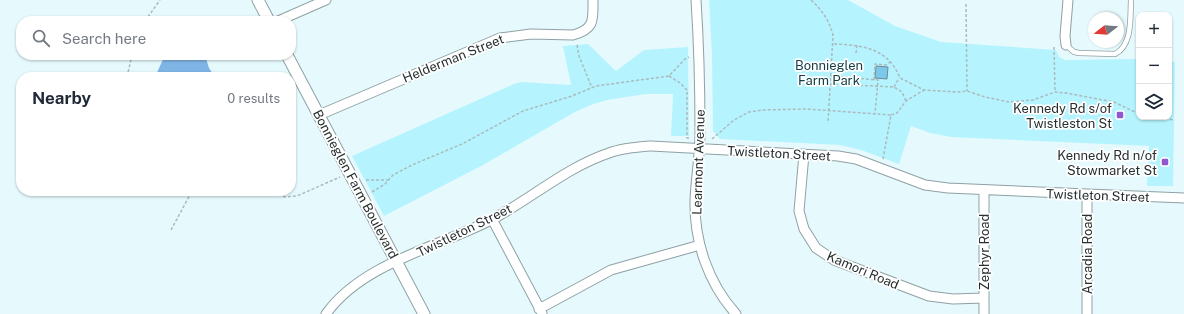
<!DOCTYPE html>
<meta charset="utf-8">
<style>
body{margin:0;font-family:"Public Sans",sans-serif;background:#f6f6f7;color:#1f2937}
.controls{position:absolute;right:12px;top:12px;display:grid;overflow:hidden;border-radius:8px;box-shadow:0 1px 3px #0004}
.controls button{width:36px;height:36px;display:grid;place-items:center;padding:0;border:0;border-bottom:1px solid #e0e1e3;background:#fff;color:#1f2937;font:20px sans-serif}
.compass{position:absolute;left:1088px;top:12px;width:36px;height:36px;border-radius:50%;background:#fff;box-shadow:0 1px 3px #0004;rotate:253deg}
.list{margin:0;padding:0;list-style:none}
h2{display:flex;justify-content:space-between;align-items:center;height:52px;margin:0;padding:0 16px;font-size:17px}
h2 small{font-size:13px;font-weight:400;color:#747a83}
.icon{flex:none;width:22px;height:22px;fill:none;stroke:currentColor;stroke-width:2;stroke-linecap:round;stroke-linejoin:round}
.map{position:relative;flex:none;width:1184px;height:314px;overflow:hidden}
.search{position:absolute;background:#fff;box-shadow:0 1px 3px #0004;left:16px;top:16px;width:280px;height:44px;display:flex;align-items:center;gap:10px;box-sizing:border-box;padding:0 14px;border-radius:16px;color:#747a83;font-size:15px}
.panel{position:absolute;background:#fff;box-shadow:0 1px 3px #0004;left:16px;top:72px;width:280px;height:124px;border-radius:16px}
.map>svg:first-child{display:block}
.green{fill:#b5f4fe}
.water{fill:#7fb5e6}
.building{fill:#7bc9ea;stroke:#77878f}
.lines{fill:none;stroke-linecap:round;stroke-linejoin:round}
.service-casing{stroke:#8ea1a4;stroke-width:6}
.minor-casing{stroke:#8ea1a4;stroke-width:11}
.tertiary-casing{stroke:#8ea1a4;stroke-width:13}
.path{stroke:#aababd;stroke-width:1.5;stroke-dasharray:3 2;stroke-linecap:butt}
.service{stroke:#fff;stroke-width:4.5}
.minor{stroke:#fff;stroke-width:9}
.tertiary{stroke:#fff;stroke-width:11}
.poi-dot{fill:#9058d0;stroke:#fff;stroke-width:1.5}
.labels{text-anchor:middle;stroke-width:3.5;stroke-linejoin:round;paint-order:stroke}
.street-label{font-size:13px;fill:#272f30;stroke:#fff}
.park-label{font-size:13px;fill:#154047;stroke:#fff}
.poi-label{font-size:13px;fill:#272f30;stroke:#fff;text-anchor:end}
</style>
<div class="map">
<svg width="1184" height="314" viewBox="0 0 1184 314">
<rect width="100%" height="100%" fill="#e6fafe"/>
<path class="green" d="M709,0H848L895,26L941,42L1056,50L1059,57L1065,60L1139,59V117H1169V61L1175,62L1173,186H1147L1149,146L951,137L930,133L911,126L899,164L861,150L840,145L720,139L713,131L712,55Z
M588,44L616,71L644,50L688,47L689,136H671L673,94H646L607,100L591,105L575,112L483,165L384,216L352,156L514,84L521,82L571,85L563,46Z"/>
<path class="water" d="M165,55H205L209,68L215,77H155Z"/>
<path class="building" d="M876,66L888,67L887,79L875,78Z"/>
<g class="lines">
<defs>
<path id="service" d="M1066,45L1074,52L1079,53L1115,54C1133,45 1130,17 1131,0"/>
<path id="minor" d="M696,0C699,45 700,89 700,133C700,156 696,177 695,200C694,241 708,283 736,314
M278,21L326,0
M1066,45L1065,36L1068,0
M319,115L500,38L531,34L573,35C595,29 593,20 593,0
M804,154L799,211L804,229L816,248L834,260L929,296L953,299L984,298
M1087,195V314
M492,219L542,313
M539,309L611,270L700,245
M326,314C362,263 439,247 493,219C532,198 567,167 609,153C622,148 637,147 651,146L838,156L856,159L925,185L948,188L1184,198
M984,314V191"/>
<path id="tertiary" d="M258,0L269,21
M287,55L424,314"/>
</defs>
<use href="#service" class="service-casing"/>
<use href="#minor" class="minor-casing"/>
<use href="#tertiary" class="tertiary-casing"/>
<path class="path" d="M811,0C822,10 829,20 833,35L828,123
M966,4L967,91
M145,21L160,0
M834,44C862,45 888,48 900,78L924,90L957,92L967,91L985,97L1009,102L1033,100L1055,92L1066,93L1114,102L1139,114
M577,45L579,56L592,88
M1054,47L1055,92
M856,53L857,45
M669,76L680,83L687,90V138H690
M831,76L878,80L875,114
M127,77L132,55
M874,80L875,64L886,65L890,62
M830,84L894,87L902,92L906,101
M894,87L899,78
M1150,117L1175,120
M712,139L734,120L749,112L762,110L807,109L891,115
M883,159L891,115L897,113L906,101L924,90
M366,180H389
M269,191L285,197L297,196L340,177
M372,192L385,184L393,175L412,165L462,144L523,111L572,96L596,86L669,76L685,59L689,57
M171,230L192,191"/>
<use href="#service" class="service"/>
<use href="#minor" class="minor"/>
<use href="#tertiary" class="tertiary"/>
</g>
<g class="poi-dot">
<rect x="1116" y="111" width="8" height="8" rx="2"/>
<rect x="1161" y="158" width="8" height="8" rx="2"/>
</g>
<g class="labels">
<g class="street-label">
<text transform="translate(453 58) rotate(-22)" y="5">Helderman Street</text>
<text transform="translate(779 153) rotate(3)" y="5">Twistleton Street</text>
<text transform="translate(698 162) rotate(-88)" y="5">Learmont Avenue</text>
<text transform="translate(356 184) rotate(62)" y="5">Bonnieglen Farm Boulevard</text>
<text transform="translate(1098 195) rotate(2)" y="5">Twistleton Street</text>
<text transform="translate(464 230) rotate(-26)" y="5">Twistleton Street</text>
<text transform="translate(984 252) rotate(-90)" y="5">Zephyr Road</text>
<text transform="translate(1087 254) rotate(-90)" y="5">Arcadia Road</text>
<text transform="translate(863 270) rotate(23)" y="5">Kamori Road</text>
</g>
<g class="park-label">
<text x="829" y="70">Bonnieglen<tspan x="829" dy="15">Farm Park</tspan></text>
</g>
<g class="poi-label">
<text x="1112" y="113">Kennedy Rd s/of<tspan x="1112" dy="15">Twistleston St</tspan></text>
<text x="1157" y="160">Kennedy Rd n/of<tspan x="1157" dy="15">Stowmarket St</tspan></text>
</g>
</g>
</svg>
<div class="controls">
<button>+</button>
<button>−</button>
<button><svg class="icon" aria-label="layers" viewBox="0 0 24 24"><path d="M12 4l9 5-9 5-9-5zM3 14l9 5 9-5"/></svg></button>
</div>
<svg class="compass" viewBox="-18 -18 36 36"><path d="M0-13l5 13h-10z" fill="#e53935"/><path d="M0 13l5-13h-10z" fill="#747a83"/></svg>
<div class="search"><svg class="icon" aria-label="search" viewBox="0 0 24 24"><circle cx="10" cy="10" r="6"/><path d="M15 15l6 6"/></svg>Search here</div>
<section class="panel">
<h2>Nearby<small>0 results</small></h2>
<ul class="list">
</ul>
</section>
</div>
